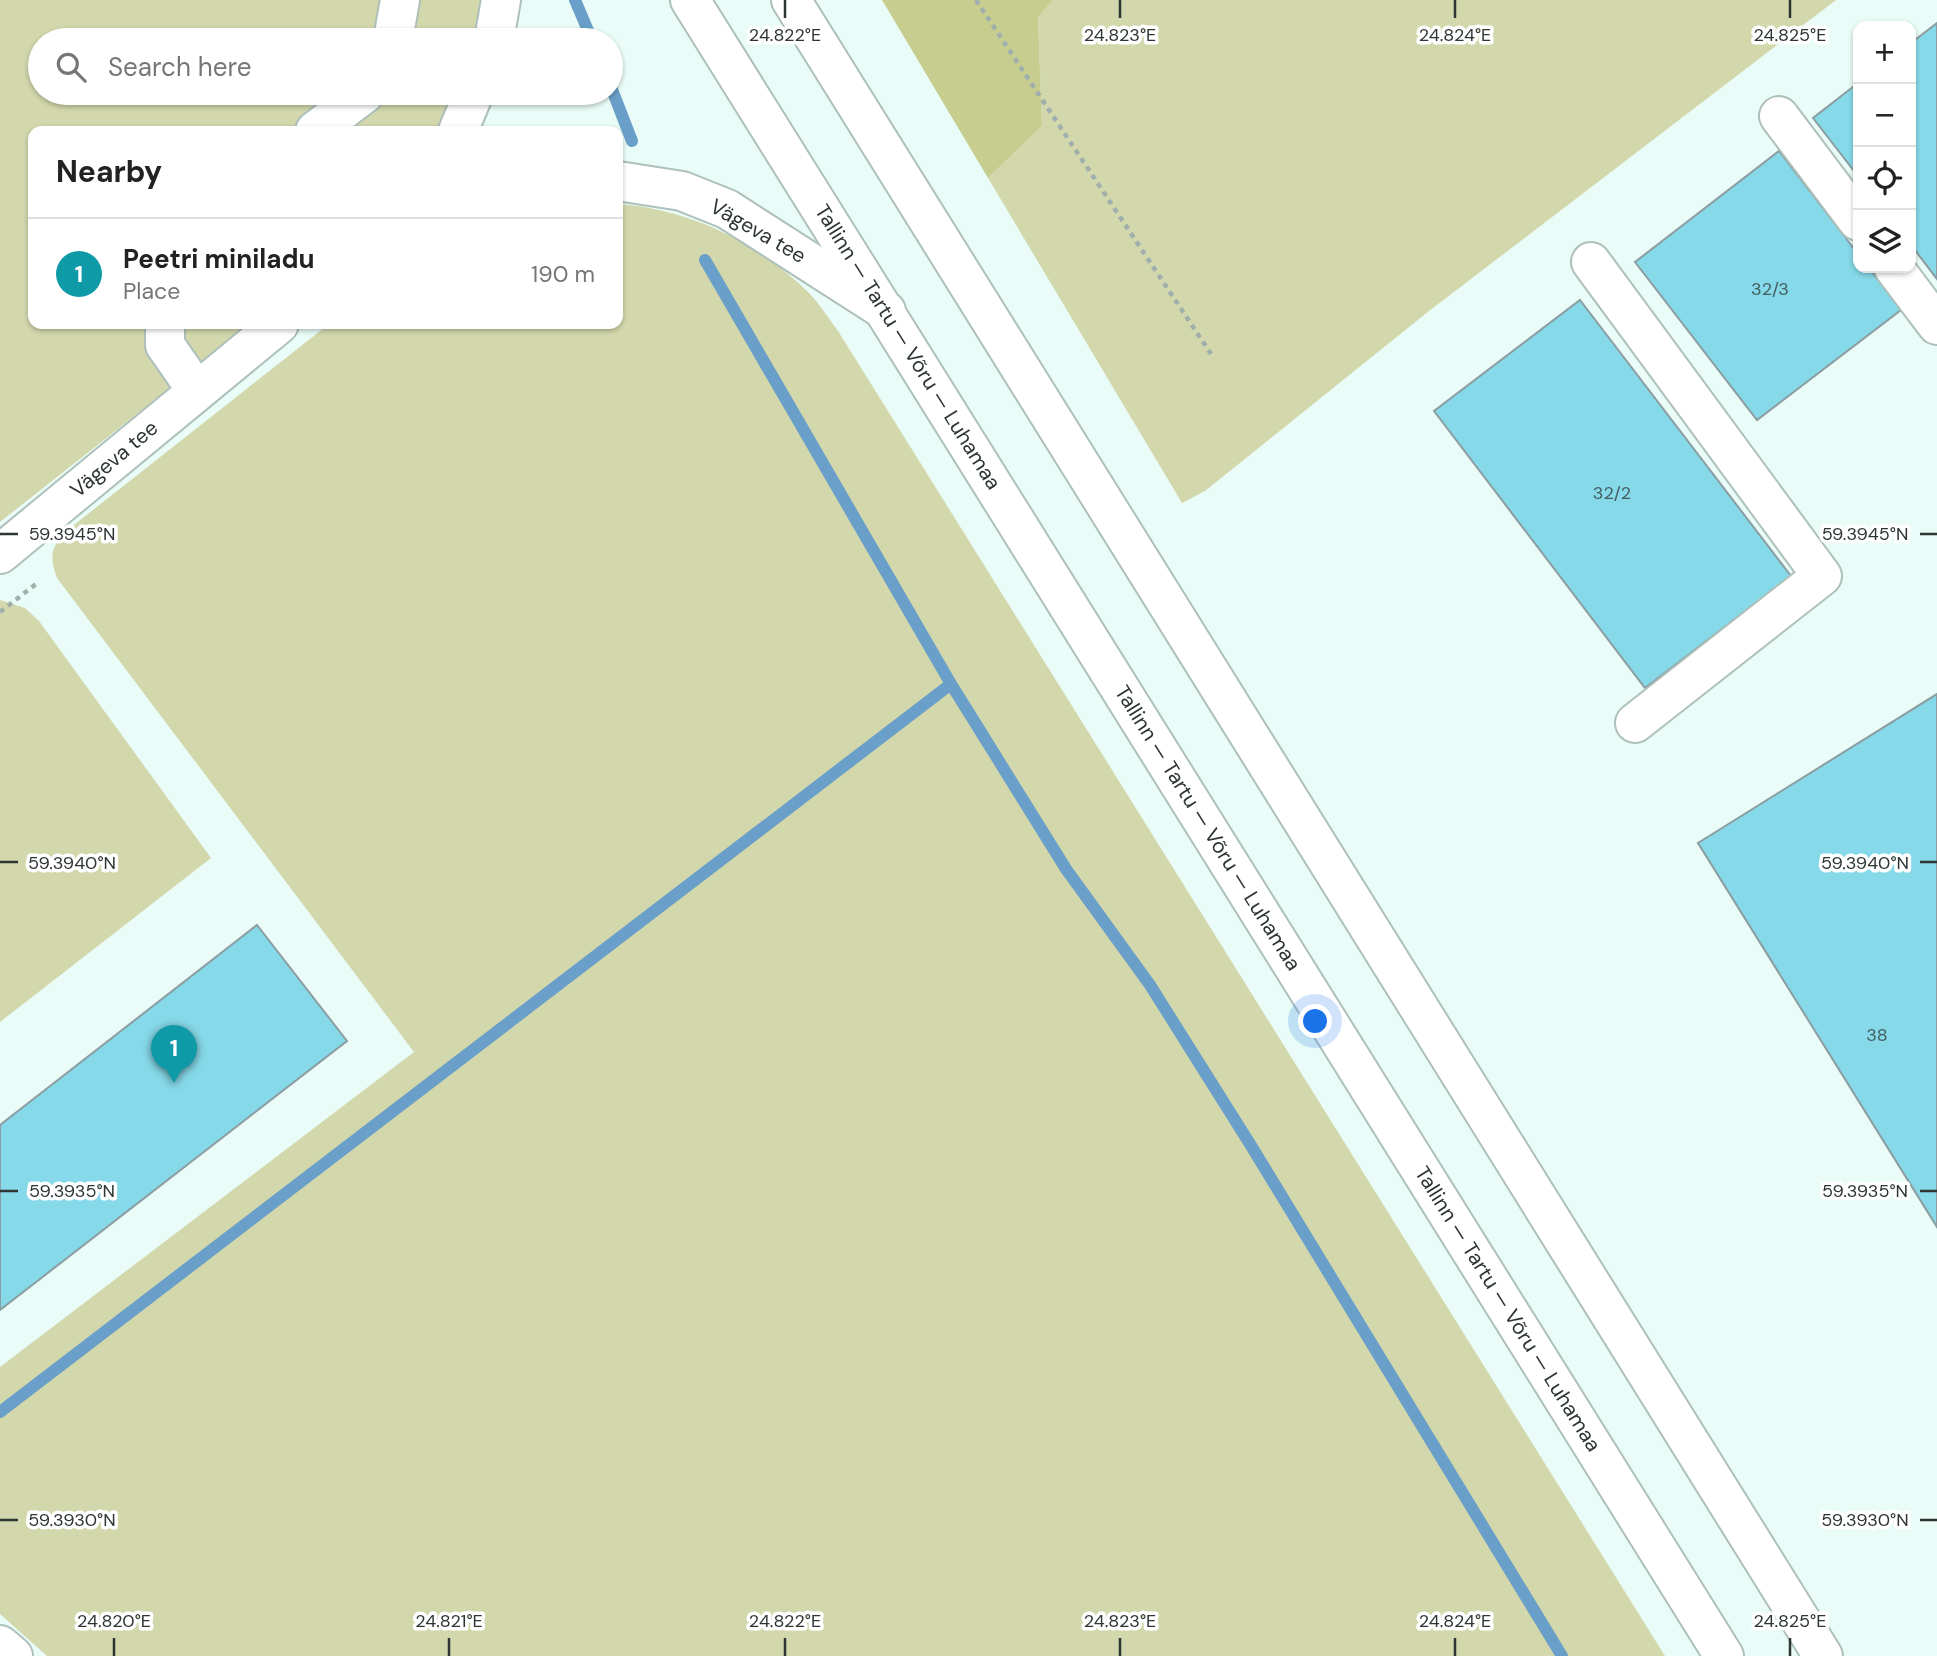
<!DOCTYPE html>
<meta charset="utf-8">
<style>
body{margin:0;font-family:"DM Sans",sans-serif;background:#f6f6f6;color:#222}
.controls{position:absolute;right:21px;top:21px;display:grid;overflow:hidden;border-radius:14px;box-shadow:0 2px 5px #0004}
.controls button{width:63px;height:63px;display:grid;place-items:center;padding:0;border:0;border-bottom:2px solid #e0e0e0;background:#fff;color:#222;font:35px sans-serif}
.you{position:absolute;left:1316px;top:1022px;width:24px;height:24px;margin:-18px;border:5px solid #fff;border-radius:50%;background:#1a73e8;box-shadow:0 0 0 10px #1a73e833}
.badge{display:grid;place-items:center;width:46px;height:46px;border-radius:50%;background:#a32d85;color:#fff;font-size:23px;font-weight:700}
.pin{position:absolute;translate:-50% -58px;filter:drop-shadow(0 2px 4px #0008)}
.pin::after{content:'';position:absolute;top:37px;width:24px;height:21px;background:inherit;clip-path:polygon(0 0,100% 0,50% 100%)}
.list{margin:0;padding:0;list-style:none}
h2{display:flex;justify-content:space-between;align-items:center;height:91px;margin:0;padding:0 28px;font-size:30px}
h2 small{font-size:23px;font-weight:400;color:#767676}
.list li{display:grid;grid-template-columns:46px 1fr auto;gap:21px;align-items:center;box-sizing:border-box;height:112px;padding:0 28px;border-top:2px solid #e0e0e0}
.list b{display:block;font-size:26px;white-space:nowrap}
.list p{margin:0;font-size:23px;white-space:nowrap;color:#767676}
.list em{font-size:23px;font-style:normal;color:#767676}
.icon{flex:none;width:38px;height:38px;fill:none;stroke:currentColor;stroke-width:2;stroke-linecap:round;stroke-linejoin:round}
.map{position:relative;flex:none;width:1937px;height:1656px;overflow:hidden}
.search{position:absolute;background:#fff;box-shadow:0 2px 5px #0004;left:28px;top:28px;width:595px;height:77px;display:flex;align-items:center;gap:18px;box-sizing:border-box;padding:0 24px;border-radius:38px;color:#767676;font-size:26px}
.panel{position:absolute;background:#fff;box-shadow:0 2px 5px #0004;left:28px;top:126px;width:595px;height:203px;border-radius:14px}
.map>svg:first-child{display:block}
.green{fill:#d3d7ac}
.forest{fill:#c7cd8e}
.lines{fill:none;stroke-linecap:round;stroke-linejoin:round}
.stream{stroke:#699fc8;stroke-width:12}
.building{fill:#86d9e8;stroke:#8b9da1;stroke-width:2}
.minor-casing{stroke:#aec0bb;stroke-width:42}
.highway-casing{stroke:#aec0bb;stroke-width:42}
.path{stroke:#a0afab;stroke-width:4.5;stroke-dasharray:5 5;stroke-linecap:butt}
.minor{stroke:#fff;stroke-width:38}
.highway{stroke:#fff;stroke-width:38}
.ticks{fill:none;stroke:#2e3634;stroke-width:2.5}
.labels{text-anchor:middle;stroke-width:7;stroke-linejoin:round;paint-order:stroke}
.number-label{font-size:18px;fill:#445f61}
.street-label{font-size:21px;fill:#2e3634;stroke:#fff}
.ticks-label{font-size:18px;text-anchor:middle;fill:#2e3634;stroke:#fff;stroke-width:7;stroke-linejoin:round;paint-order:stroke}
</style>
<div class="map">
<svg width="1937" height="1656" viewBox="0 0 1937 1656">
<rect width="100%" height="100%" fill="#e9fcf7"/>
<path class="green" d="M0,0H483L480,26L474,40H40V93H452L436,131H33V324H251L0,522Z
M1053,0H1836L1429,311L1205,491L1182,503L988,178L1042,126L1038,16Z
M618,204C689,209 758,242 809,293C820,304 829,319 838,331L1665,1656H47L0,1614V1367L414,1052L57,578C49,557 51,548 65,532L329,324H618Z
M0,600L25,608L39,621L211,858L0,1022Z"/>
<path class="forest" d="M882,0H1053L1038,17L1042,126L988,178Z"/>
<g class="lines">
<path class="stream" d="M575,0L592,40
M611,87L632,141
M705,260L951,684L1066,869L1150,985L1250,1144L1562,1656
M0,1412L951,684"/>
</g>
<path class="building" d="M1937,23V279L1911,245V43Z
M1858,83V176L1813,118Z
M1779,151L1858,254V268H1869L1901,310L1757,420L1635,262Z
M1580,300L1791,576L1645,688L1434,411Z
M1937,694V1227L1698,843Z
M257,925L347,1041L0,1310V1125Z"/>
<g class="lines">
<defs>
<path id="minor" d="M393,40L400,0
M494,40L501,0
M1779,116L1858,221
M315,131L365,93
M458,131L474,93
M618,181L682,191L727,209L886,311
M1591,262L1822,576L1635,723
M1894,268L1937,325
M165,324V345L197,391
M0,554L279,324
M0,1645L13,1656"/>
<path id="highway" d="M690,0L1724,1656
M791,0L1823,1656"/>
</defs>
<use href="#minor" class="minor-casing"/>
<use href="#highway" class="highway-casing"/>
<path class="path" d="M976,0L1211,354
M0,612L36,584"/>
<use href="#minor" class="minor"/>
<use href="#highway" class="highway"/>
</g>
<path class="ticks" d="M785,0V18M1120,0V18M1455,0V18M1790,0V18M0,534H18M1920,534H1937M0,862H18M1920,862H1937M0,1191H18M1920,1191H1937M0,1520H18M1920,1520H1937M114,1638V1656M449,1638V1656M785,1638V1656M1120,1638V1656M1455,1638V1656M1790,1638V1656"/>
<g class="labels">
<g class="number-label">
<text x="1770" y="295">32/3</text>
<text x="1612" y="499">32/2</text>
<text x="1877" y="1041">38</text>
</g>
<g class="street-label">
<text transform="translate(758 231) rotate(30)" y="7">Vägeva tee</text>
<text transform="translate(908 347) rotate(58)" y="7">Tallinn — Tartu — Võru — Luhamaa</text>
<text transform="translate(114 459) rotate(-40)" y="7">Vägeva tee</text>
<text transform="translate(1208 828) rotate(58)" y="7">Tallinn — Tartu — Võru — Luhamaa</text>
<text transform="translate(1508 1309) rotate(58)" y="7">Tallinn — Tartu — Võru — Luhamaa</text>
</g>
</g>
<g class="ticks-label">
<text x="785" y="41">24.822°E</text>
<text x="1120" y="41">24.823°E</text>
<text x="1455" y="41">24.824°E</text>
<text x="1790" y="41">24.825°E</text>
<text x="72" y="540">59.3945°N</text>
<text x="1865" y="540">59.3945°N</text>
<text x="72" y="869">59.3940°N</text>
<text x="1865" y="869">59.3940°N</text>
<text x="72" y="1197">59.3935°N</text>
<text x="1865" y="1197">59.3935°N</text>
<text x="72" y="1526">59.3930°N</text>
<text x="1865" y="1526">59.3930°N</text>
<text x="114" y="1627">24.820°E</text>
<text x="449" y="1627">24.821°E</text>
<text x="785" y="1627">24.822°E</text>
<text x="1120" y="1627">24.823°E</text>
<text x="1455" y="1627">24.824°E</text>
<text x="1790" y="1627">24.825°E</text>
</g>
</svg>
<div class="controls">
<button>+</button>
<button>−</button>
<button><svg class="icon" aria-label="locate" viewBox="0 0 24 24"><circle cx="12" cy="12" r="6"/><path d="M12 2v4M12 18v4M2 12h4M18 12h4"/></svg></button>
<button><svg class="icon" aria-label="layers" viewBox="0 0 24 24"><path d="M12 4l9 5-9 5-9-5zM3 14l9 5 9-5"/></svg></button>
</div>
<div class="you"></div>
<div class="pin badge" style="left:174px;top:1083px;background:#0f9aa8">1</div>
<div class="search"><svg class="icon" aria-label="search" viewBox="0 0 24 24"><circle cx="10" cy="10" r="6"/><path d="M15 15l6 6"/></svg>Search here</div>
<section class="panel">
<h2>Nearby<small></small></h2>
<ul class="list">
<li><span class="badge" style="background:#0f9aa8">1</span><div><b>Peetri miniladu</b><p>Place</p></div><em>190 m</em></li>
</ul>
</section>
</div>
